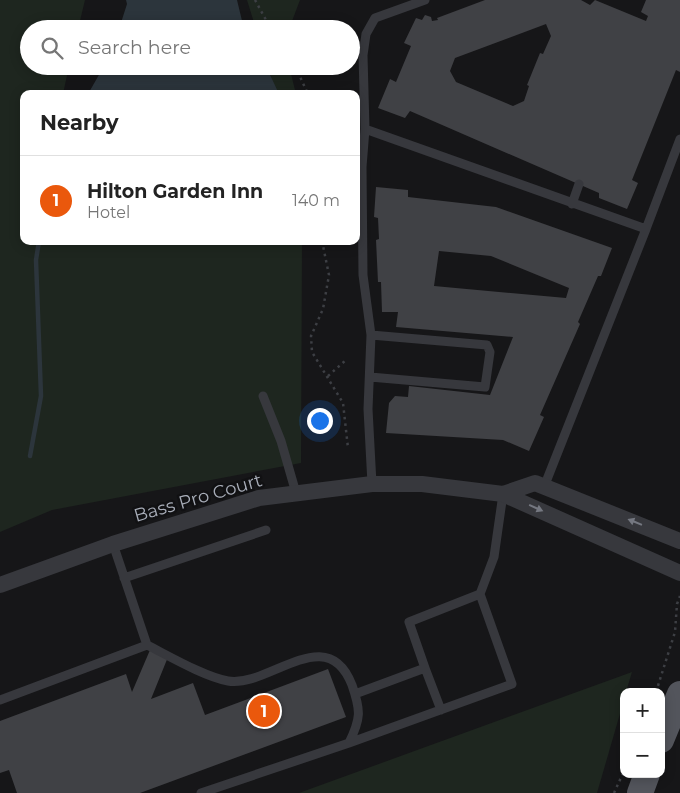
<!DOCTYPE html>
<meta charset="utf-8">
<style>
body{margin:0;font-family:Montserrat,sans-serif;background:#f2f2f2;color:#222}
.controls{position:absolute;right:15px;bottom:15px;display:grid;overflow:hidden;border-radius:10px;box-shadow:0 2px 12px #0003}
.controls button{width:45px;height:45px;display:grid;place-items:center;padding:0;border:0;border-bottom:1px solid #e0e0e0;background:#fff;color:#222;font:25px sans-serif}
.you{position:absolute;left:319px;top:420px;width:18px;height:18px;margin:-12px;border:4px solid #fff;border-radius:50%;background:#1a73e8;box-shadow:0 0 0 8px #1a73e833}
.badge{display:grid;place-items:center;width:32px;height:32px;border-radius:50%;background:#ea580c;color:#fff;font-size:16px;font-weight:700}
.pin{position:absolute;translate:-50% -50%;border:2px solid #fff;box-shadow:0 1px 5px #0006}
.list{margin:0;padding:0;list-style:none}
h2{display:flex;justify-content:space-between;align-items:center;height:65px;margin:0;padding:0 20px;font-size:21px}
h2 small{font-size:16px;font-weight:400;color:#767676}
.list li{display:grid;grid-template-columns:32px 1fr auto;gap:15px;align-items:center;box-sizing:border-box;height:90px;padding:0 20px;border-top:1px solid #e0e0e0}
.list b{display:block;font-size:19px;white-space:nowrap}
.list p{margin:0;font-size:16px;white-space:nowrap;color:#767676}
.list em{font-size:16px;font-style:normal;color:#767676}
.icon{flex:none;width:28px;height:28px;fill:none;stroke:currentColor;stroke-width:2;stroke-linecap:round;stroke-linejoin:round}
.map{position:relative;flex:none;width:680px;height:793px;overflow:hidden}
.search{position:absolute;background:#fff;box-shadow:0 2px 12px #0003;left:20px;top:20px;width:340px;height:55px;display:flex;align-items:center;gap:12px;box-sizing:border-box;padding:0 18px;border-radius:28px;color:#767676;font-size:19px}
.panel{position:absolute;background:#fff;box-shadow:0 2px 12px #0003;left:20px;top:90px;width:340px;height:155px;border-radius:10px}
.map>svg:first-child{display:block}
.green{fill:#1e261f}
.water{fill:#2c353c}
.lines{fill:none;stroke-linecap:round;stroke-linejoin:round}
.stream{stroke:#2c353c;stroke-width:4.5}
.building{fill:#404145;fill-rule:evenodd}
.path{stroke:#3d3f44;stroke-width:2.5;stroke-dasharray:2.5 4;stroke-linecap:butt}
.service{stroke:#37383d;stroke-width:9}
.minor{stroke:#37383d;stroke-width:16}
.primary{stroke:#53555c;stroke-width:26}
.oneway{fill:#757881}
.labels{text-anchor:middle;stroke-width:5;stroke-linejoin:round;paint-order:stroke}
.street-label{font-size:18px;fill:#a8adb8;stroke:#111113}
</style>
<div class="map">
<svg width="680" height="793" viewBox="0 0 680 793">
<rect width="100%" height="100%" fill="#161618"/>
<path class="green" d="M0,0H85L78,29H29V66H69L63,94H24V241H302L301,463L52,510L0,532Z
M247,0H300L289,29H256Z
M268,66H289L296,94H276Z
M632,672L626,692H624V700L597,793H299Z"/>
<path class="water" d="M126,0H237L244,29H119L127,4Z
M104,66H266L279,94H88Z"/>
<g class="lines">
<path class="stream" d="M30,456L41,396L36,260L39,241"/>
</g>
<path class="building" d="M485,0H581L590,5L595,0L646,21L648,16L641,12L646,0H680V72L676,70L632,180L638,183L627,209L599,198V193L410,111L405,118L378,108L390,79L396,82L411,46L404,43L416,18L422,20L425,15L431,17L432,21L438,20L437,18ZM546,24L551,36L543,54L540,53L527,85L529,86L524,101L513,106L456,82L450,71L455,58Z
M376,187L408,190V197L496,207L612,248L601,276H598L578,322L580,324L540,415L544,417L529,451L503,440L386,433L389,403L395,396L408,397L409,386L490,395L513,337L396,327L398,312H382L381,282H378L376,240L379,239L378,218L374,217ZM439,251L491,256L569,288L566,298L434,286Z
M150,650L168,657L151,699L193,683L205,715L328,669L346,717L140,793H17L9,770L0,773V721L126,674L132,692Z"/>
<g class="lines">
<path class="path" d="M255,0L271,29
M295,66L308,94
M322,241L329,275L323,309L311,336L312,352L343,403L348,448
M328,376L346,360
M656,692L675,632L677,604L680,596
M614,793L624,771"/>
<path class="service" d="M425,0L375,18L366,34L363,55L365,129L646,229L680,139
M365,129L362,167L363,275L371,335L368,409L372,484
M572,204L579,184
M370,377L485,387L490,352L487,345L371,335
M263,396L281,441L296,493
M544,487L646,229
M113,544L147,645C169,656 205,677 228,681C269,688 327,620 352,685C361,711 361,718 349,743L201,793
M124,578L266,530
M425,668L409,622L480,594
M355,694L425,668L441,710
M0,700L147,645
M349,743L512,684L480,594L494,557L503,494"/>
<path class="minor" d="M503,494L535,483L680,541
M0,585L113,544L259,498L372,484H422L503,494L680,573"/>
<path class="primary" d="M661,740L680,694
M640,793L647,774"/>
</g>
<defs><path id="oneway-solid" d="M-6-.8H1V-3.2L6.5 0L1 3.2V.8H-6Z" transform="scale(1.25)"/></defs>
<g class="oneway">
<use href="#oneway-solid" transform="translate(536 508) rotate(24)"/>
<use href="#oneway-solid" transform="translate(635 522) rotate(-158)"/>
</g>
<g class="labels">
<g class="street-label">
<text transform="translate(198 498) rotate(-16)" y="6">Bass Pro Court</text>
</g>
</g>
</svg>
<div class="controls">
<button>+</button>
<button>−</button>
</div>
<div class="you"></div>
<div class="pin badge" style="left:264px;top:711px">1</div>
<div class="search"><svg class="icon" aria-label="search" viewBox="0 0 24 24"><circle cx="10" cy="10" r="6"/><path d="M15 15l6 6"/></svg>Search here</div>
<section class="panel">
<h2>Nearby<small></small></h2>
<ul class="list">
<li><span class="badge">1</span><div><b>Hilton Garden Inn</b><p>Hotel</p></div><em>140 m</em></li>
</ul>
</section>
</div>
